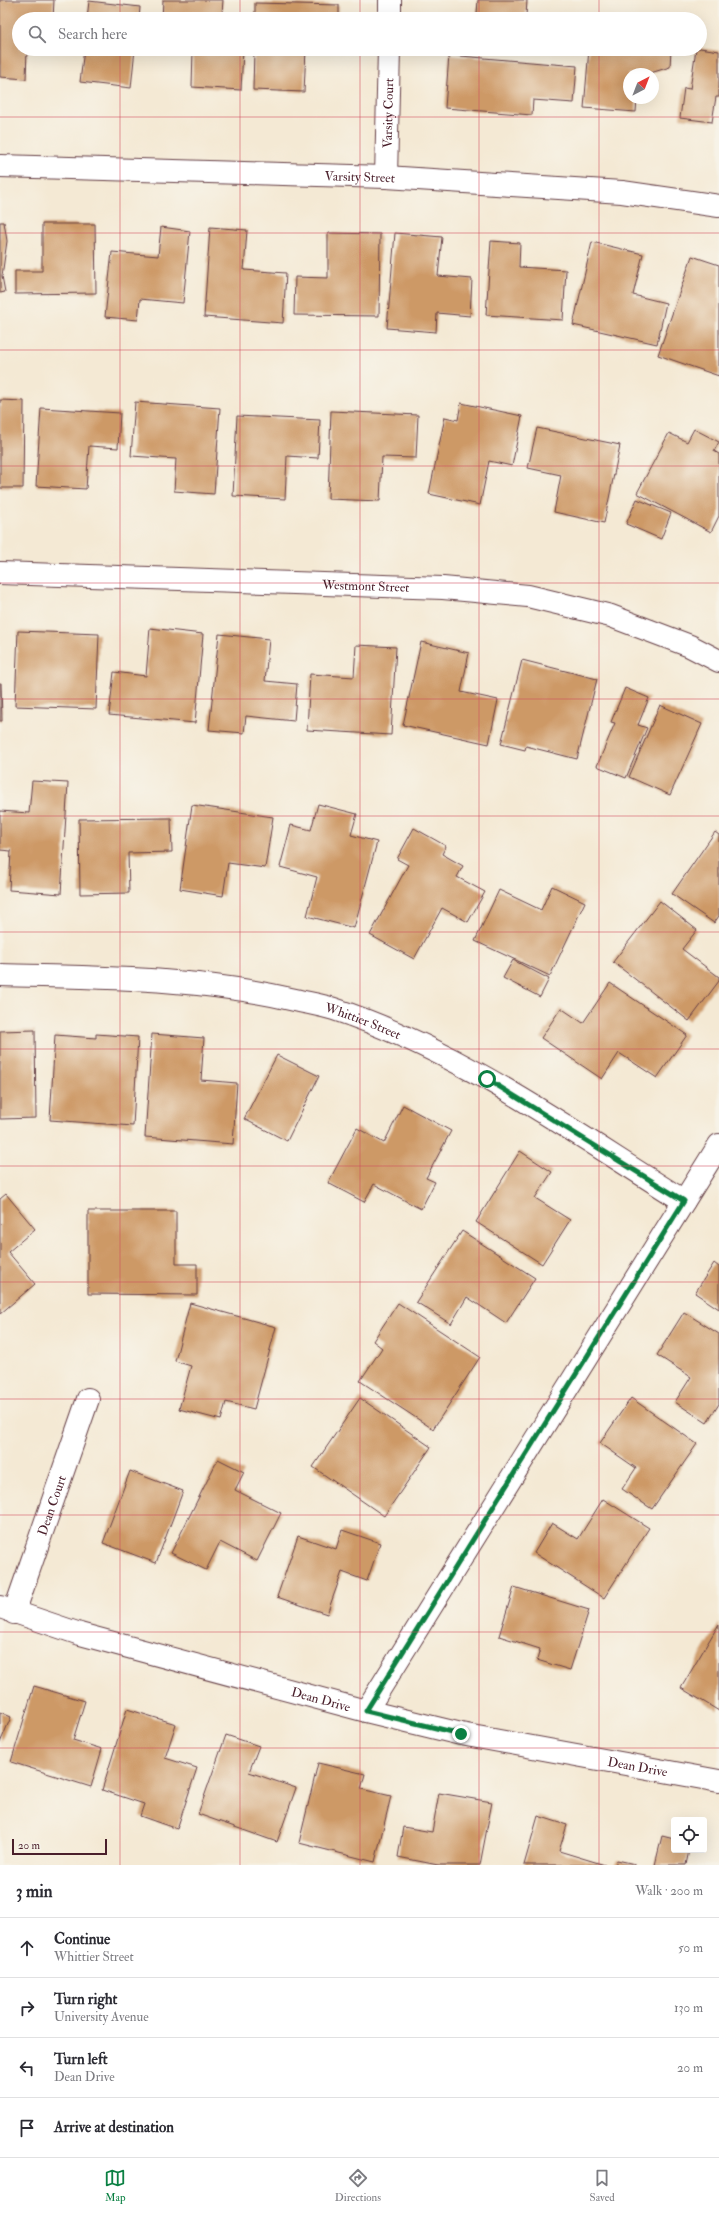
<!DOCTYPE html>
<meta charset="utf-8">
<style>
body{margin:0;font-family:"IM FELL Double Pica",serif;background:#f2f2f3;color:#2b2b33}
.controls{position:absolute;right:12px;bottom:12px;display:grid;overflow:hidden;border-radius:4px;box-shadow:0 4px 16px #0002}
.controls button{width:36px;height:36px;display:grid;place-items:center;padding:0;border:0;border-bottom:1px solid #e1e1e2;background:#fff;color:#2b2b33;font:20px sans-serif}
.compass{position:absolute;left:623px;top:68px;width:36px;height:36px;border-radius:50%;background:#fff;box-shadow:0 4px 16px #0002;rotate:42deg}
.scale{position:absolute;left:12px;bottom:10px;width:95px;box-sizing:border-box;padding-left:4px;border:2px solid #4a1f2b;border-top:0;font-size:11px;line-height:14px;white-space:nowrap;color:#4a1f2b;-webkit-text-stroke:3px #f7f3e8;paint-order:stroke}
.stop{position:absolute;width:12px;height:12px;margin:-9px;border:3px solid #0b8043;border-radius:50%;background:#fff}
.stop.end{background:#0b8043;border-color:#fff;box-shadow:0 1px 4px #0008}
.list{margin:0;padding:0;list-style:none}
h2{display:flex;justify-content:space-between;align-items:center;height:52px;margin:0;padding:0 16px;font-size:17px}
h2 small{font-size:13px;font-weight:400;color:#7c7c81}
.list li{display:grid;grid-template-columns:26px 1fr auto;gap:12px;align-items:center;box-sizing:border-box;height:60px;padding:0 16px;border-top:1px solid #e1e1e2}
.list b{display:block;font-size:15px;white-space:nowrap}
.list p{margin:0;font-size:13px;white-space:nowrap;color:#7c7c81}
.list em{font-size:13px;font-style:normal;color:#7c7c81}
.icon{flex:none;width:22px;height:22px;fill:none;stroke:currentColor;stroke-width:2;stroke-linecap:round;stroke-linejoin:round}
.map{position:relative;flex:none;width:719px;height:1865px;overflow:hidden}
.search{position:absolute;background:#fff;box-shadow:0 4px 16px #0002;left:12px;right:12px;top:12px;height:44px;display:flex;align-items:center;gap:10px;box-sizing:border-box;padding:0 14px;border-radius:22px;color:#7c7c81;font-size:15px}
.sheet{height:292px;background:#fff}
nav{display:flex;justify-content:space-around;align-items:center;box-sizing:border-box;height:56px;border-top:1px solid #e1e1e2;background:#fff;font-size:11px;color:#7c7c81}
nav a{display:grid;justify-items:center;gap:2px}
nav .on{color:#0b8043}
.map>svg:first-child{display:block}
.building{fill:#cd9966}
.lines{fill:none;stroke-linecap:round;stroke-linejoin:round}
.minor-casing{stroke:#643d44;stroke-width:24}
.minor{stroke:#fff;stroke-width:22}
.route{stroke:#0b8043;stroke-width:5}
.grid{fill:none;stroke:#d1495b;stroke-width:1;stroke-opacity:0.55}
.labels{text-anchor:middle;stroke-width:3;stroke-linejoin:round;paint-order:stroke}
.street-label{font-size:13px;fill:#4a1f2b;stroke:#f7f3e8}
</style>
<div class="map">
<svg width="719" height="1865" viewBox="0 0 719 1865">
<rect width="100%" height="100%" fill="#f7f3e8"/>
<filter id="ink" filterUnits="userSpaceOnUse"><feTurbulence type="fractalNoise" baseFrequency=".025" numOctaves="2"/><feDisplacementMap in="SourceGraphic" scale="8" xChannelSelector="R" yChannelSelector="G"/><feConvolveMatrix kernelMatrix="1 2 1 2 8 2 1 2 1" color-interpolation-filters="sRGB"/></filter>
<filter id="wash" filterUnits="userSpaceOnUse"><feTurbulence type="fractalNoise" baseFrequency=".012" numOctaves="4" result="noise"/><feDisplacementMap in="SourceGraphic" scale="16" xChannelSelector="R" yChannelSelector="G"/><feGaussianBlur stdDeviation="0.9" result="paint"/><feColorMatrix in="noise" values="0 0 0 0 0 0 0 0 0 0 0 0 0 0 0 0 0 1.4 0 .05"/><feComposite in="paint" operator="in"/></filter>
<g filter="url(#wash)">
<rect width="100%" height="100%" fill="#f4e9d4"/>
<g id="blocks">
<path class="building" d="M0,0H54L53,19H19V49H27L26,79L0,77Z
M163,0H223L222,13L245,15V19H162Z
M478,0H527L526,16L477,14Z
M89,1L140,7L139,19H87Z
M255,3L339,5V19H255Z
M700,48L719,51V97H716L712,122L680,118L684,88L690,89L696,49Z
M84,49H135L131,88L80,82Z
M193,49H243L241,90L192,87Z
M254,49H306L304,92L253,90Z
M589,49H671L670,67L647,74H629V98H637L636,112L584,108Z
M449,55L577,66L574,103L533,100L532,115L445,108Z
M0,222H4L7,241L2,276L5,292L0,293Z
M42,224H95L96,293L15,294V271H42Z
M161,227L190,231L183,303L140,299L138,320L105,317L112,252L158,256Z
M210,227L247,230L244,270L286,273L283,323L204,317Z
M328,233L380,234L379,316L294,315L295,277L328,278Z
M395,233L442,237L438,276L472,279L470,316L437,313L436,332L387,328Z
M491,241L520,243L519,267L566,270L563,320L486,315Z
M592,242L643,254L633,295L666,303L657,344L573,325Z
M692,256L719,265V376L658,355Z
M0,400L24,401L23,488H0Z
M135,402L220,408L214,494L174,491L176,459L131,456Z
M461,403L522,416L512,466L489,461L480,505L429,494L445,417L458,420Z
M41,408L120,413L118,448L89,446L86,489L36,486Z
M331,411L418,415L416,458L382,457L380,501L328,499Z
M237,416L320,420L318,458L287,456L285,499L233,496Z
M537,428L620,445L604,523L554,512L561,475L528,468Z
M694,429L719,442L714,451L719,454V516L711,532L637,493L669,433L687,442Z
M637,499L671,513L661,539L626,524Z
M150,628L203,634L195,723L109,715L114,672L146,676Z
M18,631L99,634L96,709L15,706Z
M219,634L269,639L265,681L297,684L294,721L246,716L244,733L209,730Z
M421,642L469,653L461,692L498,700L489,744L403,725Z
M356,645L396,647L391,735L307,730L310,674L354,677Z
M522,660L597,679L577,759L526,746L525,750L501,744Z
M0,683H1L2,721H0Z
M625,688L649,698L638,725L647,728L626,778L597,766L615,723L611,722Z
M660,705L702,724L670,795L629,777Z
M32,781L68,783L61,894L9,890L11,851L0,850V811L29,813Z
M318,804L357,814L351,835L377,842L354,928L307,916L317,877L280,867L291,825L311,830Z
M192,805L273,817L265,868L228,863L223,896L180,889Z
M171,818L172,852L128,853L129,893L80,894L79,819Z
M414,828L446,846L442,854L463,866L457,877L485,892L468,922L442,908L414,959L370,935L408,865L397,859Z
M715,832L719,835V916L714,923L672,894Z
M552,886L585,902L550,976L475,941L499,890L541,910Z
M660,901L697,930L682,949L719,977V981L689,1021L613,962Z
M513,960L549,979L540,997L503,978Z
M610,983L687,1035L657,1078L619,1053L602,1079L541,1038L561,1008L583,1023Z
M35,1030L36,1118L0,1119V1031Z
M96,1034L138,1037L133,1126L50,1120L55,1035L96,1038Z
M152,1034L204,1038L201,1080L237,1083L233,1144L145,1137Z
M277,1055L319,1076L287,1141L244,1119Z
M403,1105L451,1131L426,1178L435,1182L421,1209L374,1184L364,1202L328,1183L357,1128L384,1143Z
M520,1151L552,1172L535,1198L570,1220L542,1264L476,1222Z
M6,1194L35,1229L8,1252L35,1284L0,1314V1199Z
M88,1211H176V1264H197V1295L88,1294Z
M462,1231L535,1278L506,1323L467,1297L451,1324L416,1302Z
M714,1263L719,1267V1309L695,1293Z
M190,1303L276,1327L254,1409L226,1402L221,1420L179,1409L191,1366L175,1361Z
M398,1303L480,1357L433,1429L360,1381L382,1348L373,1341Z
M684,1312L719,1334V1404L707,1423L675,1402L691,1377L657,1355Z
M360,1398L431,1447L384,1516L313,1467Z
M631,1398L697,1444L652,1509L622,1489L636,1468L600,1443Z
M218,1459L244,1472L235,1490L281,1513L257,1561L220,1542L206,1570L171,1553Z
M130,1471L183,1491L156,1563L103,1543Z
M603,1499L649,1528L604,1598L534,1553L552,1523L578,1539Z
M342,1530L380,1543L367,1581L342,1572L327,1614L277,1597L298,1536L336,1549Z
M514,1587L589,1610L570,1670L537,1660L540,1649L499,1636Z
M719,1624V1711L681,1688Z
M34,1686L85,1701L73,1740L102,1749L91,1787L11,1762Z
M127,1709L176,1724L165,1758L197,1768L177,1829L140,1816L144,1804L102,1790Z
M0,1712L11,1717L0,1743Z
M226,1735L259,1746L249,1772L296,1788L277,1842L198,1814Z
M318,1763L365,1774L361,1789L391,1796L375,1862L299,1843Z
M439,1793L492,1802L480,1865H438L398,1857L403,1827L432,1832Z
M538,1816L567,1825L559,1851L605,1865H524Z
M662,1836L674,1839V1850H689L686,1865H655Z
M617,1860L635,1864V1865H615Z"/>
</g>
</g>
<g filter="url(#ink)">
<use href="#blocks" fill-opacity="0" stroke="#643d44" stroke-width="1"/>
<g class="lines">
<defs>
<g id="minor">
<path d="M390,19V0"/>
<path id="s1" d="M0,166L386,177L622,192L719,206"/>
<path id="s2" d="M386,177L389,49"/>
<path id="s3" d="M0,573L443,588L528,596L611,616L690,646L719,661"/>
<path id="s4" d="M0,975C99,978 198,977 295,1000C308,1003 321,1005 334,1009C461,1051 571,1131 684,1201"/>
<path id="s5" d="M0,1607L80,1634L366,1711L461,1734L719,1781"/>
<path id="s6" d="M14,1613L88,1399"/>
<path d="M366,1711L719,1145"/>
</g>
</defs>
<use href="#minor" class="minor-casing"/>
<use href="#minor" class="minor"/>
</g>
</g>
<g class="lines" filter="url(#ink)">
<path class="route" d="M461,1734L366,1711L684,1201L487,1079"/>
</g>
<path class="grid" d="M120,0V19M240,0V19M360,0V19M479,0V19M599,0V19M120,49V1865M240,49V1865M360,49V1865M479,49V1865M599,49V1865M0,117H719M0,233H719M0,350H719M0,466H719M0,583H719M0,699H719M0,816H719M0,932H719M0,1049H719M0,1166H719M0,1282H719M0,1399H719M0,1515H719M0,1632H719M0,1748H719"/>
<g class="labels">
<g class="street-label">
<text dy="5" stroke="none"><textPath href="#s2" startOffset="64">Varsity Court</textPath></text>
<text dy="5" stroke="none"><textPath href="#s1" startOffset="360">Varsity Street</textPath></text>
<text dy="5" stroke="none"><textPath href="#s3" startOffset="366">Westmont Street</textPath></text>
<text dy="5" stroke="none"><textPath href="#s4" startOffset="368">Whittier Street</textPath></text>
<text dy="5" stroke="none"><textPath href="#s6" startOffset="114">Dean Court</textPath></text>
<text dy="5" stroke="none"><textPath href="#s5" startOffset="334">Dean Drive</textPath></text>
<text dy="5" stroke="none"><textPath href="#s5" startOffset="658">Dean Drive</textPath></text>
</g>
</g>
</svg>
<div class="controls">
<button><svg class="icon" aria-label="locate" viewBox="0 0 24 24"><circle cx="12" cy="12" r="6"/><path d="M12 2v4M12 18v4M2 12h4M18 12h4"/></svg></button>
</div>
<svg class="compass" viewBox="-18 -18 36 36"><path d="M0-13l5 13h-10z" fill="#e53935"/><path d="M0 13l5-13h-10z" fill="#7c7c81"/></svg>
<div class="scale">20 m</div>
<div class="stop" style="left:487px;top:1079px"></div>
<div class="stop end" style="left:461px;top:1734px"></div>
<div class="search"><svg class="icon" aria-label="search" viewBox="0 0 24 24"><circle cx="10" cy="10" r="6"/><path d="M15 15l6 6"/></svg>Search here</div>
</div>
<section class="sheet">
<h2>3 min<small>Walk · 200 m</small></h2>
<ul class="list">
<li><svg class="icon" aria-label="ahead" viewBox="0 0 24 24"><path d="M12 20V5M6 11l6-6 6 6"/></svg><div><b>Continue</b><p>Whittier Street</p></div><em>50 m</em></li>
<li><svg class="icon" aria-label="right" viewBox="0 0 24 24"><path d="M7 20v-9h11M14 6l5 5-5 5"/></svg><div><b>Turn right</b><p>University Avenue</p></div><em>130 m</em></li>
<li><svg class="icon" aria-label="left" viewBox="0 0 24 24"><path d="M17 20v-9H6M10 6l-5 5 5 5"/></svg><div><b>Turn left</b><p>Dean Drive</p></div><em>20 m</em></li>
<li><svg class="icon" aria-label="arrive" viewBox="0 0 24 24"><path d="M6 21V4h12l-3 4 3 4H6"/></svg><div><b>Arrive at destination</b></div></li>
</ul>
</section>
<nav>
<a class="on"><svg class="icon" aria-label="map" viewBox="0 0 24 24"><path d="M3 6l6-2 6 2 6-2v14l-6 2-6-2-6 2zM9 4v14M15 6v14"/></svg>Map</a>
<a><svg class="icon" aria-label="directions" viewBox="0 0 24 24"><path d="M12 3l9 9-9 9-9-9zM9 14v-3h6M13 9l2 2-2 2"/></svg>Directions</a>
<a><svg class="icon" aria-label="saved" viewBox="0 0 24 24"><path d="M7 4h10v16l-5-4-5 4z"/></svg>Saved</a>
</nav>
